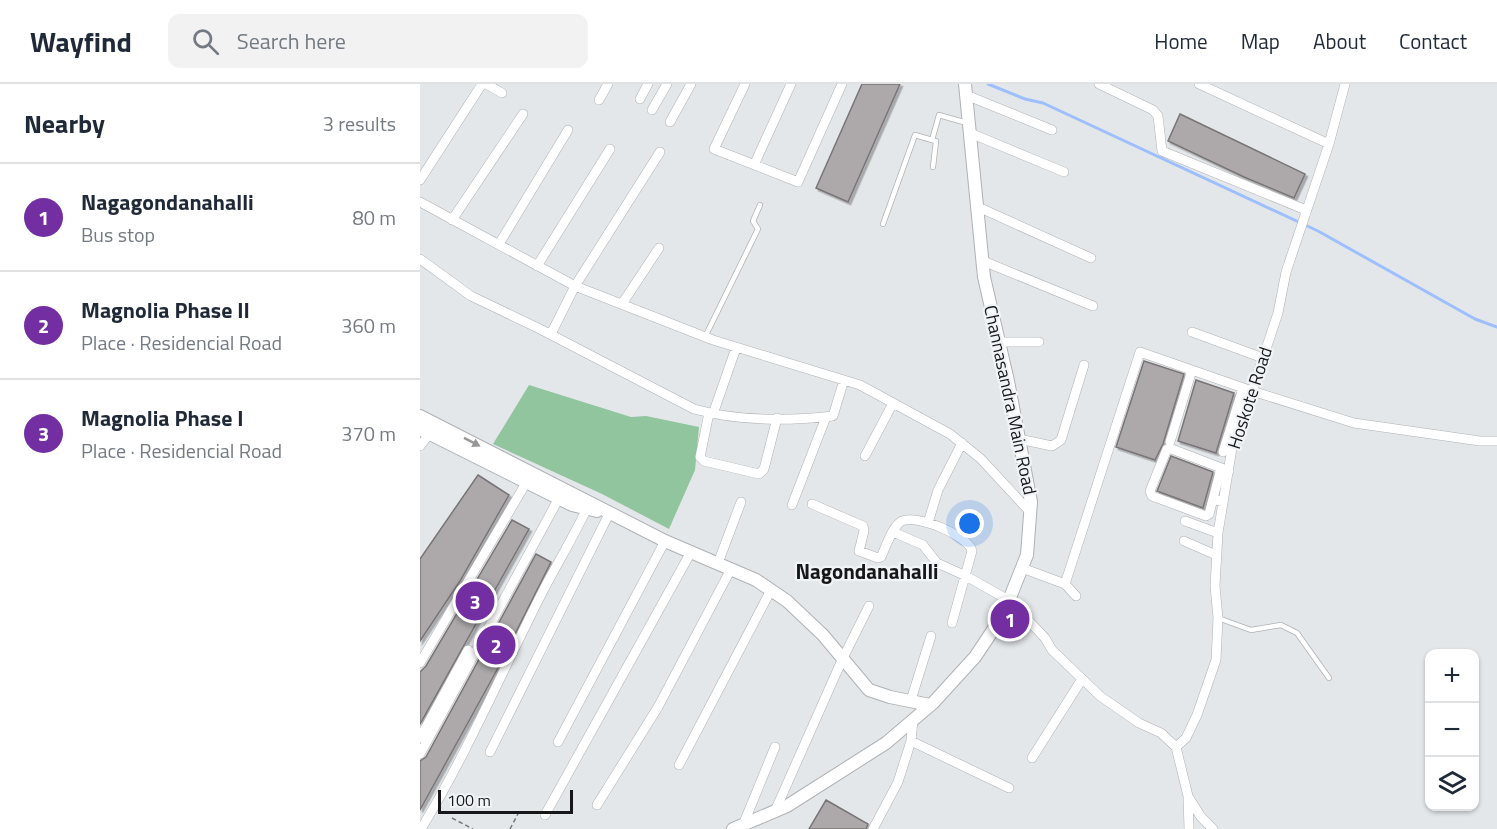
<!DOCTYPE html>
<meta charset="utf-8">
<style>
body{margin:0;font-family:"Titillium Web",sans-serif;background:#f2f2f3;color:#1f2937}
.controls{position:absolute;right:18px;bottom:18px;display:grid;overflow:hidden;border-radius:12px;box-shadow:0 2px 4px #0004}
.controls button{width:54px;height:54px;display:grid;place-items:center;padding:0;border:0;border-bottom:2px solid #e0e1e3;background:#fff;color:#1f2937;font:30px sans-serif}
.scale{position:absolute;left:18px;bottom:15px;width:135px;box-sizing:border-box;padding-left:6px;border:3px solid #171719;border-top:0;font-size:16px;line-height:21px;white-space:nowrap;color:#171719;-webkit-text-stroke:4px #f1f4f7;paint-order:stroke}
.you{position:absolute;left:550px;top:440px;width:21px;height:21px;margin:-15px;border:4px solid #fff;border-radius:50%;background:#1a73e8;box-shadow:0 0 0 9px #1a73e833}
.badge{display:grid;place-items:center;width:39px;height:39px;border-radius:50%;background:#732ea2;color:#fff;font-size:20px;font-weight:700}
.pin{position:absolute;translate:-50% -50%;border:3px solid #fff;box-shadow:0 2px 6px #0006}
.list{margin:0;padding:0;list-style:none}
h2{display:flex;justify-content:space-between;align-items:center;height:78px;margin:0;padding:0 24px;font-size:26px}
h2 small{font-size:20px;font-weight:400;color:#747a83}
.list li{display:grid;grid-template-columns:39px 1fr auto;gap:18px;align-items:center;box-sizing:border-box;height:108px;padding:0 24px;border-top:2px solid #e0e1e3}
.list b{display:block;font-size:22px;white-space:nowrap}
.list p{margin:0;font-size:20px;white-space:nowrap;color:#747a83}
.list em{font-size:20px;font-style:normal;color:#747a83}
.icon{flex:none;width:33px;height:33px;fill:none;stroke:currentColor;stroke-width:2;stroke-linecap:round;stroke-linejoin:round}
.map{position:relative;flex:none;width:1077px;height:745px;overflow:hidden}
header{display:flex;align-items:center;gap:36px;box-sizing:border-box;height:84px;padding:0 30px;background:#fff;border-bottom:2px solid #e0e1e3}
header strong{font-size:28px}
nav{display:flex;gap:33px;margin-inline-start:auto;font-size:21px}
.search{width:420px;height:54px;background:#f2f2f3;display:flex;align-items:center;gap:15px;box-sizing:border-box;padding:0 21px;border-radius:12px;color:#747a83;font-size:22px}
main{display:flex}
aside{flex:1;background:#fff}
.map>svg:first-child{display:block}
.green{fill:#90c59e}
.lines{fill:none;stroke-linecap:round;stroke-linejoin:round}
.stream{stroke:#9dbeff;stroke-width:3}
.building{fill:#ada9ab;stroke:#797576;stroke-width:1.5;filter:url(#shadow)}
.service-casing{stroke:#afb1b4;stroke-width:6}
.minor-casing{stroke:#afb1b4;stroke-width:10}
.tertiary-casing{stroke:#afb1b4;stroke-width:14}
.path{stroke:#757779;stroke-width:1.5;stroke-dasharray:4.5 3;stroke-linecap:butt}
.service{stroke:#fff;stroke-width:4.5}
.minor{stroke:#fff;stroke-width:9}
.tertiary{stroke:#fff;stroke-width:12}
.oneway{fill:#979798}
.labels{text-anchor:middle;stroke-width:4.5;stroke-linejoin:round;paint-order:stroke}
.street-label{font-size:18px;fill:#171719;stroke:#f1f4f7}
.quarter-label{font-size:21px;font-weight:bold;fill:#171719;stroke:#f1f4f7}
</style>
<header>
<strong>Wayfind</strong>
<div class="search"><svg class="icon" aria-label="search" viewBox="0 0 24 24"><circle cx="10" cy="10" r="6"/><path d="M15 15l6 6"/></svg>Search here</div>
<nav><a>Home</a><a>Map</a><a>About</a><a>Contact</a></nav>
</header>
<main>
<aside>
<h2>Nearby<small>3 results</small></h2>
<ul class="list">
<li><span class="badge">1</span><div><b>Nagagondanahalli</b><p>Bus stop</p></div><em>80 m</em></li>
<li><span class="badge">2</span><div><b>Magnolia Phase II</b><p>Place · Residencial Road</p></div><em>360 m</em></li>
<li><span class="badge">3</span><div><b>Magnolia Phase I</b><p>Place · Residencial Road</p></div><em>370 m</em></li>
</ul>
</aside>
<div class="map">
<svg width="1077" height="745" viewBox="0 0 1077 745">
<defs>
<filter id="shadow"><feDropShadow dx="2.5" dy="2.5" stdDeviation="0" flood-color="#0004"/></filter>
</defs>
<rect width="100%" height="100%" fill="#e4e7ea"/>
<path class="green" d="M109,301L211,333L226,332L279,343L275,386L249,445L182,410L73,360Z"/>
<g class="lines">
<path class="stream" d="M568,0L605,15L623,19L898,147L1055,235L1077,243"/>
</g>
<path class="building" d="M442,0H480L428,118L396,104Z
M760,30L885,90L874,114L824,93L748,57Z
M724,277L764,290L743,360L735,376L696,363Z
M776,296L814,309L796,369L758,357Z
M751,372L793,388L783,424L737,407Z
M58,391L89,411L40,497L0,557V475Z
M92,436L109,445L0,640V588L6,582Z
M116,470L131,478L78,584L0,726V677L6,673Z
M406,716L448,740L446,745H389Z"/>
<g class="lines">
<defs>
<path id="service" d="M512,56L516,57L513,83
M463,140L495,51L512,56L519,31L547,39
M285,253L338,145L333,137L340,121
M798,534L831,546L861,541L877,549L909,594"/>
<path id="minor" d="M66,0L82,9
M325,0L294,65L378,98L422,0
M679,0L733,26L738,32L742,67L886,126
M779,0L909,60
M546,11L632,46
M220,15L228,0
M179,16L188,0
M232,26L247,0
M250,38L271,0
M550,49L644,88
M334,81L371,0
M0,96L62,0
M0,118L155,202L293,256L440,301L530,350L560,374L611,429
M558,123L671,174
M32,136L103,30
M79,160L148,46
M0,175L51,212L118,244L274,325C317,337 369,337 413,332L424,296
M563,177L673,222
M117,182L190,65
M202,220L239,164
M772,248L843,274
M131,250L155,202L240,68
M579,258H619
M289,329L280,373L284,377L339,390L344,385L357,334
M293,330L316,264
M599,355L632,362L641,356L664,281
M750,358L772,286
M0,362L13,345
M803,368L823,304
M445,372L473,319
M793,415L801,384
M803,418L793,415L789,430L786,432L732,412L730,407L747,365L749,364L809,387
M392,420L443,442L444,447L439,467L458,474L461,473C466,463 472,442 482,437C497,430 549,452 552,467L532,539
M372,421L406,333
M765,437L798,449
M508,439L518,406L542,359
M473,448L503,461L517,479L546,492L590,517L625,554L632,566L680,612L719,639L741,649L756,663L768,712L769,745
M764,457L796,471
M298,479L321,418
M602,484L645,500L656,512
M645,500L720,268L832,307L934,339L1060,357H1077
M0,579L106,399
M491,616L511,552
M0,654L48,566
M491,657L589,704
M138,658L245,457
M756,663L766,654L777,631L796,576L798,534L795,502L798,449L814,352L831,310L858,229L866,188L909,60L925,0
M70,668L189,430
M0,670L139,414
M612,674L662,595
M259,681L351,506
M769,714L781,733L793,745
M177,721L238,623L311,485
M355,727L422,576L449,522
M125,731L271,468
M323,741L355,663
M1,745C48,668 83,585 124,505C138,478 154,452 167,424
M453,745L478,698L491,657L493,636"/>
<path id="tertiary" d="M0,332L245,457L336,496L367,517L403,551L449,606L470,613L510,621
M0,345L152,421L177,427
M313,745L367,722L466,659L513,619L555,573L583,531L607,471L611,418L588,297L564,193L545,0"/>
</defs>
<use href="#service" class="service-casing"/>
<use href="#minor" class="minor-casing"/>
<use href="#tertiary" class="tertiary-casing"/>
<path class="path" d="M32,734L53,745
M90,745L100,726"/>
<use href="#service" class="service"/>
<use href="#minor" class="minor"/>
<use href="#tertiary" class="tertiary"/>
</g>
<defs><path id="oneway-solid" d="M-6-.8H1V-3.2L6.5 0L1 3.2V.8H-6Z" transform="scale(1.5)"/></defs>
<use class="oneway" href="#oneway-solid" transform="translate(52 358) rotate(27)"/>
<g class="labels">
<g class="street-label">
<text transform="translate(830 314) rotate(-72)" y="6">Hoskote Road</text>
<text transform="translate(590 316) rotate(78)" y="6">Channasandra Main Road</text>
</g>
<g class="quarter-label">
<text x="447" y="495">Nagondanahalli</text>
</g>
</g>
</svg>
<div class="controls">
<button>+</button>
<button>−</button>
<button><svg class="icon" aria-label="layers" viewBox="0 0 24 24"><path d="M12 4l9 5-9 5-9-5zM3 14l9 5 9-5"/></svg></button>
</div>
<div class="scale">100 m</div>
<div class="you"></div>
<div class="pin badge" style="left:590px;top:535px">1</div>
<div class="pin badge" style="left:76px;top:561px">2</div>
<div class="pin badge" style="left:55px;top:517px">3</div>
</div>
</main>
